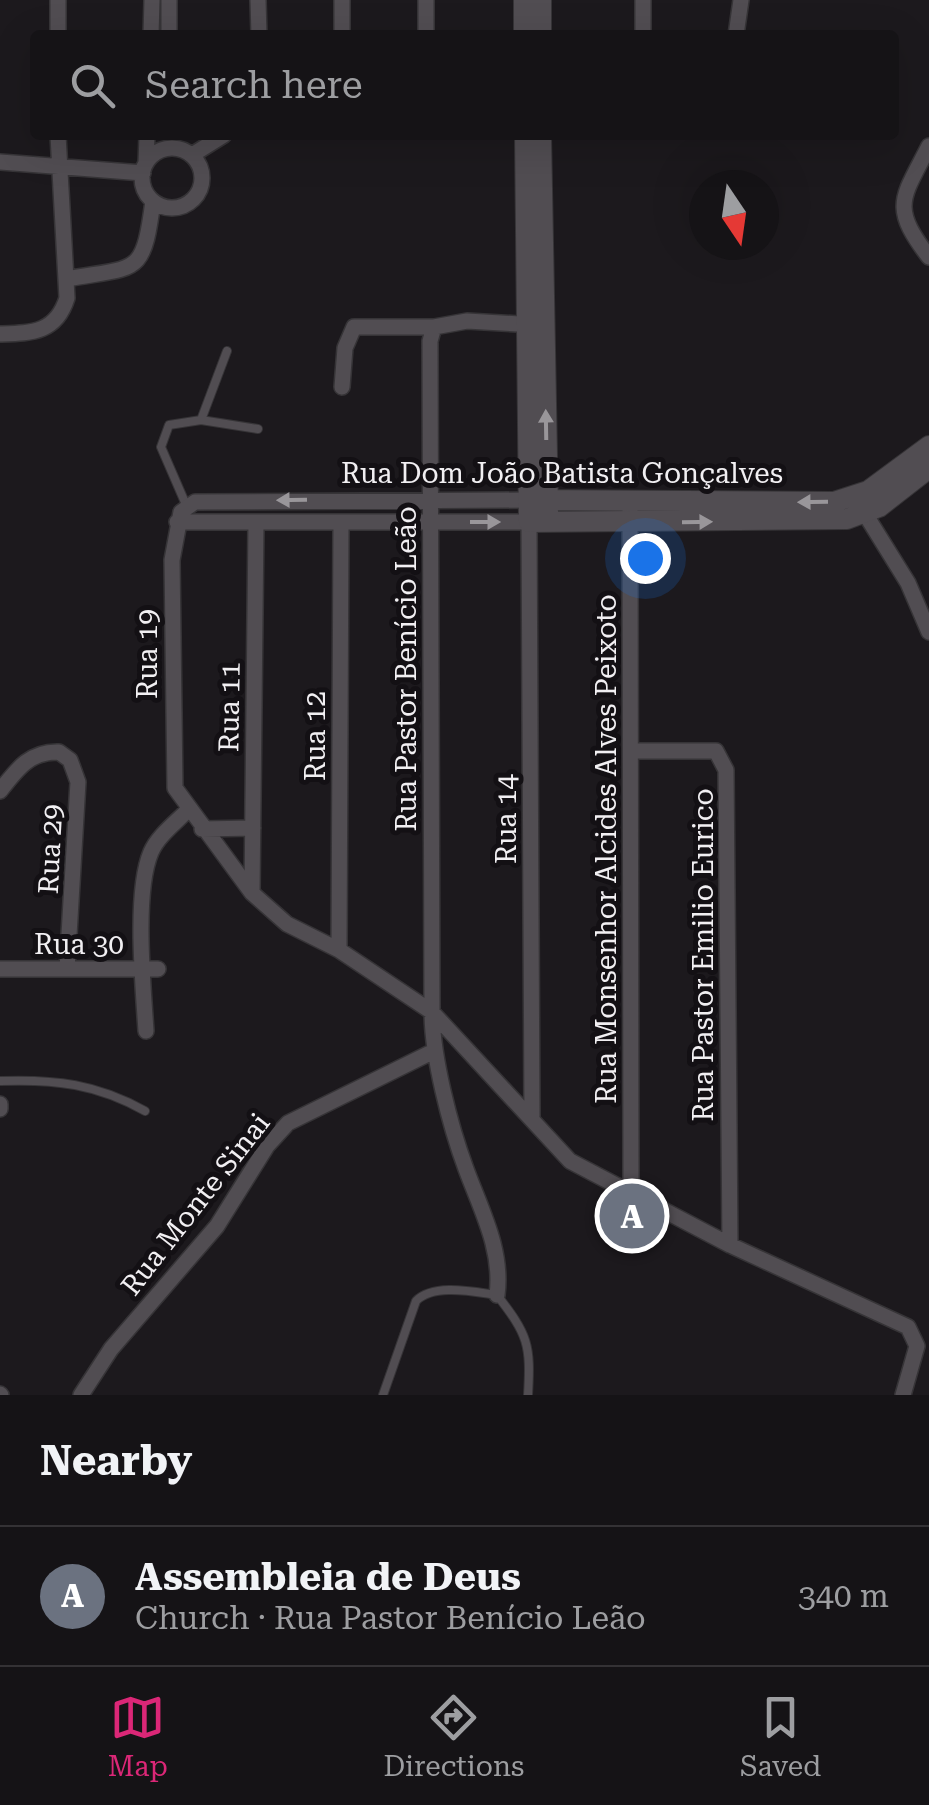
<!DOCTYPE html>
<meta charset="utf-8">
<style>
body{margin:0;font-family:"Roboto Serif",serif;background:#1e1c1f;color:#f1f3f6}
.compass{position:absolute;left:689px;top:170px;width:90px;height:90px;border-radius:50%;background:#151316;box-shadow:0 10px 40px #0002;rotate:167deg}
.you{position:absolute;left:645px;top:558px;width:35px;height:35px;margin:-25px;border:8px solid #fff;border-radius:50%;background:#1a73e8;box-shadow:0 0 0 15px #1a73e833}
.badge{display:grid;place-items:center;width:65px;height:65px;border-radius:50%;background:#db2777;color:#fff;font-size:32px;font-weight:700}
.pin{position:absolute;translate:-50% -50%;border:5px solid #fff;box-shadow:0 2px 10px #0006}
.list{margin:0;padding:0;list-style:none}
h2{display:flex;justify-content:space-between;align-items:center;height:130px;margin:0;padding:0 40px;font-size:42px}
h2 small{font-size:32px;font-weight:400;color:#9d9ea1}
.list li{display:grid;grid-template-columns:65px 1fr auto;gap:30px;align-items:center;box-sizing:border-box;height:140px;padding:0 40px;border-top:2px solid #343235}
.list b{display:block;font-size:38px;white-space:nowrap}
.list p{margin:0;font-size:32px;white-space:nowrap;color:#9d9ea1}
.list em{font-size:32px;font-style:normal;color:#9d9ea1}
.icon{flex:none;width:55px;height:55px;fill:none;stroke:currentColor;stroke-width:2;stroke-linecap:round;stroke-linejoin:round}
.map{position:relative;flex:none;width:929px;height:1395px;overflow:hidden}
.search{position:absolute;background:#151316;box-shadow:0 10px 40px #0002;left:30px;right:30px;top:30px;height:110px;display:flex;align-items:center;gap:25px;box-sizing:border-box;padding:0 35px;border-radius:10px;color:#9d9ea1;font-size:38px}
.sheet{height:270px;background:#151316}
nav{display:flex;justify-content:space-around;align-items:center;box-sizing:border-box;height:140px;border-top:2px solid #343235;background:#151316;font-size:28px;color:#9d9ea1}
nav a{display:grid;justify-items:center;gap:5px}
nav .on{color:#db2777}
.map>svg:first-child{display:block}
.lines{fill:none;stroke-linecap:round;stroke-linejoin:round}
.service-casing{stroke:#363437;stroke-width:10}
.minor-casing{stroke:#363437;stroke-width:18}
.tertiary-casing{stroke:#363437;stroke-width:22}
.service{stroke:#514d52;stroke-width:8}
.minor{stroke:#514d52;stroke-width:15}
.tertiary{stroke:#514d52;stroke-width:20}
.oneway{fill:#99969a}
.labels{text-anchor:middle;stroke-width:10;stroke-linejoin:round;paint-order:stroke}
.street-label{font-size:28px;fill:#f1eff2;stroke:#131014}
</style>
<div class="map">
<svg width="929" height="1395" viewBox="0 0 929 1395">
<rect width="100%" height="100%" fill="#1c191d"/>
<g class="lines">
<defs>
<path id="service" d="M201,420L227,351
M187,507L161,447L169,425L201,420L258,429
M0,1081C55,1079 97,1084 145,1111
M383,1395L416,1301C434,1283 474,1292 497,1295C528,1335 531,1344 528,1395"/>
<path id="minor" d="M169,0V35
M258,0L259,35
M426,0V35
M643,0V35
M58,35V0
M151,35L152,0
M342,35V0
M736,35L741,0
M929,146C902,199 890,206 929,257
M142 178a30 30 0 1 1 60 0a30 30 0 1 1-60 0Z
M192,155L224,135
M0,162L143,173
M146,163L147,135
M67,279C138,266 143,277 153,201
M536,325L467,321L434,327L430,341L432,1012L570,1161L730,1245L908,1327L917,1346L903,1395
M0,334C32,333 56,333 67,298L58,135
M342,387L345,348L354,327H434
M859,504L908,583L929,632
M630,510L631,1196
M177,522H529L532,1116
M633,751H716L726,770L730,1245
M0,791C17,769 30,751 59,752L70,760L78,782L67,969
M202,829L253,828
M252,893L256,522
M339,950L341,522
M0,969H158
M146,1031C143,985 134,892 151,852C158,836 175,823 187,811
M0,1104V1109
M497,1295C503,1250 481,1210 466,1169C450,1126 432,1056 432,1012L339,950L287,924L252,893L175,788L172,560L181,512L195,502L529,500
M0,1394L1,1395
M81,1395L111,1349L217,1226L267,1146L288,1123L432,1052"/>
<path id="tertiary" d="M524,0V35
M541,0V35
M525,135L529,522L847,519L879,507L929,468
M541,135L548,510
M529,500L834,502L868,491L929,446"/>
</defs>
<use href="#service" class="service-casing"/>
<use href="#minor" class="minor-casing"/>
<use href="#tertiary" class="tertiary-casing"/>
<use href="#service" class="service"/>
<use href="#minor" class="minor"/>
<use href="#tertiary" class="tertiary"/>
</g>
<defs><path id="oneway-solid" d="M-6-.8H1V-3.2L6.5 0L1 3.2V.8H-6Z" transform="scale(2.5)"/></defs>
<g class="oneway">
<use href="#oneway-solid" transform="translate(546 425) rotate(-91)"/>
<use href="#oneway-solid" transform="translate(292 500) rotate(179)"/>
<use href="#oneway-solid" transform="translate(813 502) rotate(179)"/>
<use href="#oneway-solid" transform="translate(485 522)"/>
<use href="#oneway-solid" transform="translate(697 522) rotate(-1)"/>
</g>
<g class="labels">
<g class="street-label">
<text x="562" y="483">Rua Dom João Batista Gonçalves</text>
<text transform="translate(147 654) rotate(-90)" y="10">Rua 19</text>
<text transform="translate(406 669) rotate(-90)" y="10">Rua Pastor Benício Leão</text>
<text transform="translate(229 707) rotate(-89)" y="10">Rua 11</text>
<text transform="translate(315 736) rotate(-90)" y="10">Rua 12</text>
<text transform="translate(506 819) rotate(-90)" y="10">Rua 14</text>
<text transform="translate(50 849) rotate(-87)" y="10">Rua 29</text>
<text transform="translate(606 849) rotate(-90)" y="10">Rua Monsenhor Alcides Alves Peixoto</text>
<text x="79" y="954">Rua 30</text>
<text transform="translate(703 955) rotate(-90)" y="10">Rua Pastor Emilio Eurico</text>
<text transform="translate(195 1204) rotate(-52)" y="10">Rua Monte Sinai</text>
</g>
</g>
</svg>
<svg class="compass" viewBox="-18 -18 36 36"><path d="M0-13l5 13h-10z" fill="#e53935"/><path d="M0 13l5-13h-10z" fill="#9d9ea1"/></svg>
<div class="you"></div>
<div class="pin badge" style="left:632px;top:1216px;background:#6b7280">A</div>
<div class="search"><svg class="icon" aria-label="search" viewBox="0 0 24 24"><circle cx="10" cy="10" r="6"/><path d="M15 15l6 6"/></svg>Search here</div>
</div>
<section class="sheet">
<h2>Nearby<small></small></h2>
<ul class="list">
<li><span class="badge" style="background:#6b7280">A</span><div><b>Assembleia de Deus</b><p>Church · Rua Pastor Benício Leão</p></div><em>340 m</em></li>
</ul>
</section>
<nav>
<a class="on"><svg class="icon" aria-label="map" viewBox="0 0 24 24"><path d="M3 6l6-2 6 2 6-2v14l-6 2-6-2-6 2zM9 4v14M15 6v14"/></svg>Map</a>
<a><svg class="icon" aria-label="directions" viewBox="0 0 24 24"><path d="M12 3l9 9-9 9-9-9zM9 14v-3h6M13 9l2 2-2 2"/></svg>Directions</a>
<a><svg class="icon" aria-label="saved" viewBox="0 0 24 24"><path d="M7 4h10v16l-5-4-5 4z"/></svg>Saved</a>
</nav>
